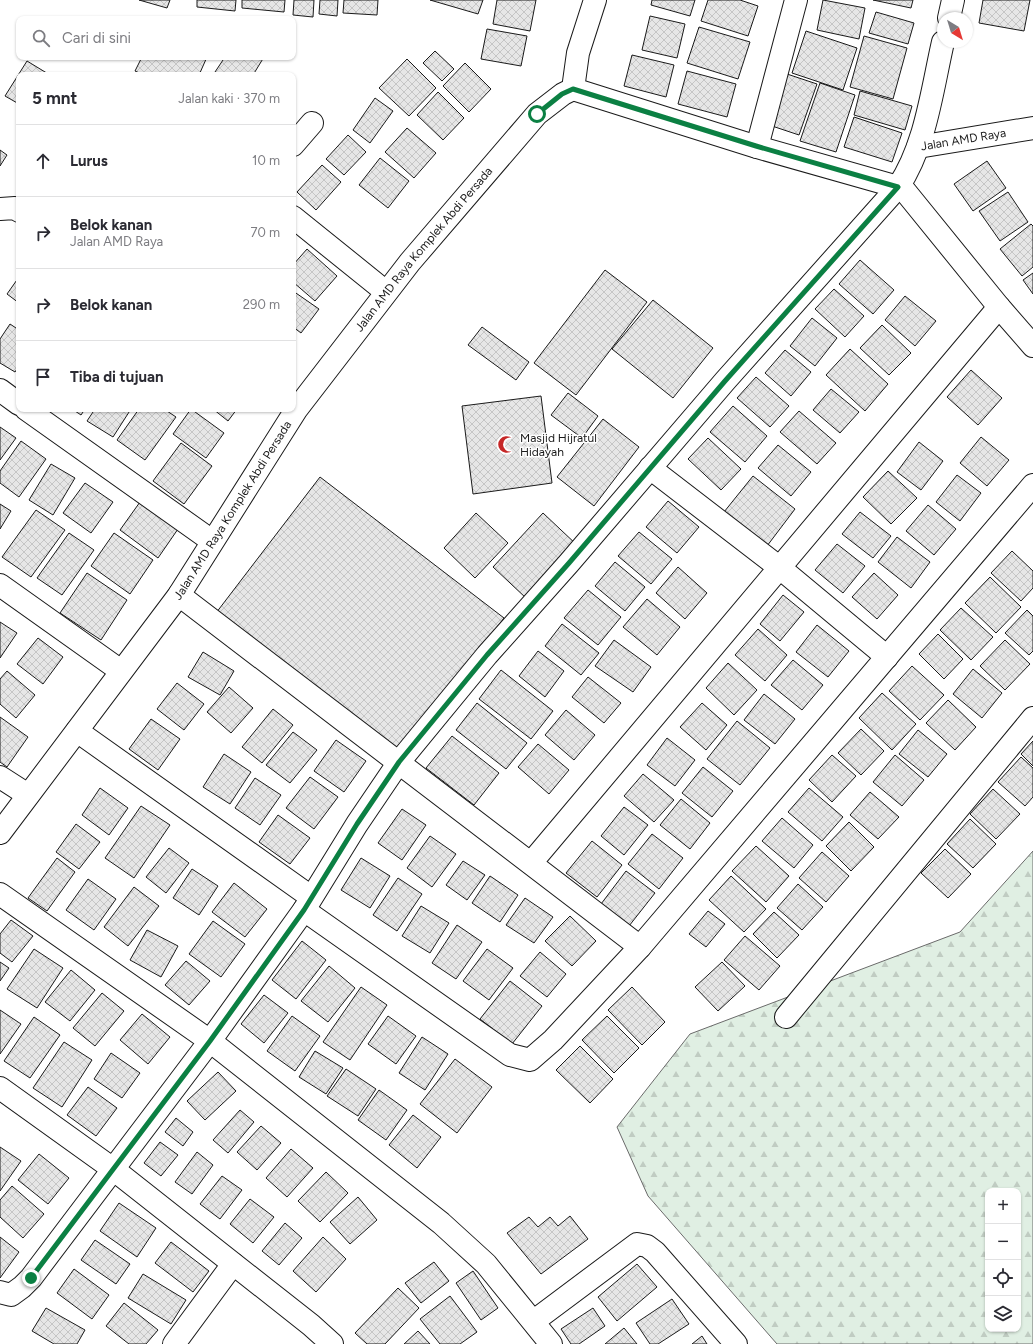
<!DOCTYPE html>
<html lang="id">
<meta charset="utf-8">
<style>
body{margin:0;font-family:Figtree,sans-serif;background:#f7f7f7;color:#2b2b33}
.controls{position:absolute;right:12px;bottom:12px;display:grid;overflow:hidden;border-radius:8px;box-shadow:0 1px 3px #0004}
.controls button{width:36px;height:36px;display:grid;place-items:center;padding:0;border:0;border-bottom:1px solid #e1e1e2;background:#fff;color:#2b2b33;font:20px sans-serif}
.compass{position:absolute;left:937px;top:12px;width:36px;height:36px;border-radius:50%;background:#fff;box-shadow:0 1px 3px #0004;rotate:142deg}
.stop{position:absolute;width:12px;height:12px;margin:-9px;border:3px solid #0b8043;border-radius:50%;background:#fff}
.stop.end{background:#0b8043;border-color:#fff;box-shadow:0 1px 4px #0008}
.list{margin:0;padding:0;list-style:none}
h2{display:flex;justify-content:space-between;align-items:center;height:52px;margin:0;padding:0 16px;font-size:17px}
h2 small{font-size:13px;font-weight:400;color:#7c7c81}
.list li{display:grid;grid-template-columns:26px 1fr auto;gap:12px;align-items:center;box-sizing:border-box;height:72px;padding:0 16px;border-top:1px solid #e1e1e2}
.list b{display:block;font-size:15px;white-space:nowrap}
.list p{margin:0;font-size:13px;white-space:nowrap;color:#7c7c81}
.list em{font-size:13px;font-style:normal;color:#7c7c81}
.icon{flex:none;width:22px;height:22px;fill:none;stroke:currentColor;stroke-width:2;stroke-linecap:round;stroke-linejoin:round}
.map{position:relative;flex:none;width:1033px;height:1344px;overflow:hidden}
.search{position:absolute;background:#fff;box-shadow:0 1px 3px #0004;left:16px;top:16px;width:280px;height:44px;display:flex;align-items:center;gap:10px;box-sizing:border-box;padding:0 14px;border-radius:8px;color:#7c7c81;font-size:15px}
.panel{position:absolute;background:#fff;box-shadow:0 1px 3px #0004;left:16px;top:72px;width:280px;height:340px;border-radius:8px}
.map>svg:first-child{display:block}
.forest{fill:url(#forest-firs);stroke:#6a6a6a;fill-rule:evenodd}
.building{fill:url(#building-cross-hatch);stroke:#1a1a1a}
.lines{fill:none;stroke-linecap:round;stroke-linejoin:round}
.minor-casing{stroke:#1a1a1a;stroke-width:24}
.minor{stroke:#fff;stroke-width:22}
.route{stroke:#0b8043;stroke-width:5}
.labels{text-anchor:middle;stroke-width:3;stroke-linejoin:round;paint-order:stroke}
.street-label{font-size:12px;fill:#1a1a1a;stroke:#fff}
.poi-label{font-size:12px;fill:#1a1a1a;stroke:#fff;text-anchor:start}
</style>
<div class="map">
<svg width="1033" height="1344" viewBox="0 0 1033 1344">
<defs>
<pattern id="forest-firs" width="22" height="20" patternUnits="userSpaceOnUse"><rect width="22" height="20" fill="#e0efe3"/><path d="M5 1l3.5 6h-7zM16 11l3.5 6h-7z" fill="#c0ccc2"/></pattern>
<pattern id="building-cross-hatch" width="8" height="8" patternUnits="userSpaceOnUse"><rect width="8" height="8" fill="#e6e6e6"/><path d="M0 0l8 8M0 8l8-8" fill="none" stroke="#c5c5c5"/></pattern>
</defs>
<rect width="100%" height="100%" fill="#fff"/>
<path class="forest" d="M1033,851V1344H777L648,1196L617,1127L690,1034L960,932ZM988,1191H1018V1329H988Z"/>
<path class="building" d="M139,0H170L167,8Z
M197,0H236L235,11L197,7Z
M242,0H285L284,12L242,8Z
M294,0H314L313,17L293,15Z
M320,0H338L337,16L319,14Z
M344,0H378L377,15L343,13Z
M430,0H483L478,14Z
M497,0H536L530,31L493,24Z
M652,0H695L690,16L651,5Z
M708,0H740L758,6L748,36L701,21Z
M823,0L865,8L859,39L817,30Z
M873,0H913L911,8Z
M983,0H1030L1024,31L979,23Z
M876,12L914,23L908,44L869,33Z
M650,16L685,24L677,58L642,50Z
M699,27L750,42L738,79L687,63Z
M487,29L527,36L521,66L481,59Z
M806,31L857,48L843,90L792,73Z
M864,36L907,48L893,99L850,87Z
M435,51L454,69L442,81L423,63Z
M632,55L674,65L666,97L624,86Z
M142,57H207L199,75H144L135,71Z
M225,57H264L253,75H213Z
M407,59L436,88L409,116L379,88Z
M27,61L50,75H19V104L5,96Z
M465,63L491,89L469,112L443,86Z
M687,71L736,84L727,117L678,104Z
M787,74L817,84L799,135L769,125Z
M820,83L855,95L836,152L800,141Z
M860,91L912,106L905,130L854,115Z
M438,92L464,118L443,140L417,115Z
M375,98L393,111L370,143L353,130Z
M854,117L902,133L892,162L844,147Z
M407,128L436,153L414,178L385,152Z
M348,135L366,152L344,175L326,159Z
M0,150L7,155L0,166Z
M380,158L409,181L388,208L359,185Z
M987,161L1006,188L973,211L954,184Z
M322,165L341,182L316,210L297,192Z
M1008,192L1028,222L1000,241L979,211Z
M1031,224L1033,226V267L1022,276L1000,249Z
M307,249L337,276L315,301L293,282V265Z
M860,260L894,290L873,314L839,284Z
M605,270L647,302L576,395L534,363Z
M1033,273V294L1023,280Z
M19,277V303L7,294Z
M834,289L864,316L845,337L815,309Z
M293,291L319,309L301,333L293,327Z
M905,296L936,321L915,346L885,320Z
M653,300L713,348L673,398L612,349Z
M812,318L837,338L815,366L790,346Z
M10,324L19,330V366L15,372L0,363V339Z
M882,325L911,353L889,375L860,348Z
M482,327L529,362L516,380L468,345Z
M850,349L888,384L865,411L826,375Z
M785,350L811,372L791,396L765,373Z
M971,370L1002,398L978,425L947,397Z
M756,377L789,406L770,427L737,398Z
M831,389L859,412L840,433L813,410Z
M568,393L598,416L582,438L551,415Z
M541,396L552,483L473,494L462,406Z
M733,406L767,436L745,462L710,432Z
M72,409H85L81,415Z
M95,409H131L113,437L87,421Z
M139,409H164L176,417L145,460L117,440Z
M191,409L224,433L206,458L173,434Z
M213,409H237L228,421Z
M799,411L836,443L817,464L780,432Z
M603,419L639,447L594,506L557,477Z
M0,427L16,438L0,460Z
M981,437L1009,460L987,486L960,463Z
M708,438L741,469L721,490L688,459Z
M21,441L46,459L19,497L0,483V471Z
M919,442L943,461L921,490L897,472Z
M181,443L212,466L184,504L153,481Z
M778,445L811,472L791,496L758,468Z
M51,464L75,478L53,515L29,500Z
M888,471L917,498L891,524L863,497Z
M957,475L981,493L960,521L936,502Z
M753,476L795,509L767,546L724,512Z
M320,477L504,618L400,754L216,613Z
M85,483L113,502L91,533L63,513Z
M668,501L699,527L677,553L646,527Z
M140,502L178,529L158,558L120,530Z
M0,504L11,511L0,529Z
M928,505L956,529L934,555L906,531Z
M36,510L65,530L31,577L2,557Z
M860,512L891,536L873,558L842,534Z
M476,513L508,543L475,578L444,548Z
M543,513L578,546L527,599L493,567Z
M639,532L672,559L651,584L618,556Z
M69,533L94,550L62,595L37,578Z
M114,533L153,560L130,594L91,566Z
M897,537L930,562L911,588L878,562Z
M837,544L865,566L843,593L815,570Z
M1012,551L1033,571V588L1021,601L991,573Z
M615,562L645,587L625,611L595,586Z
M678,567L707,593L685,619L656,593Z
M87,573L127,600L101,640L60,613Z
M874,573L898,595L877,619L852,597Z
M990,577L1021,607L996,633L965,603Z
M588,590L621,617L598,645L564,618Z
M783,595L804,612L780,641L760,624Z
M647,599L680,627L657,655L623,627Z
M961,608L993,637L971,660L940,630Z
M1027,610L1033,616V651L1029,655L1005,633Z
M0,622L17,633L0,658Z
M562,624L599,653L581,675L545,646Z
M817,625L849,651L828,677L796,652Z
M758,629L787,655L765,681L735,655Z
M938,634L963,659L944,679L919,654Z
M38,638L63,657L43,684L17,664Z
M614,640L651,667L633,692L595,666Z
M1005,640L1030,664L1005,690L980,666Z
M538,651L564,671L545,697L519,676Z
M203,652L234,671L220,695L188,677Z
M793,660L823,685L802,710L771,685Z
M728,663L757,690L734,715L706,688Z
M912,666L944,695L920,720L889,691Z
M973,669L1002,693L982,718L953,694Z
M501,670L553,711L531,739L479,699Z
M7,671L35,695L16,718L0,704V679Z
M588,677L621,703L604,723L572,697Z
M177,683L204,704L184,730L157,709Z
M229,687L253,708L231,733L207,712Z
M882,693L916,724L892,750L859,718Z
M764,694L795,719L775,744L744,720Z
M948,700L976,727L955,750L926,723Z
M477,703L527,743L506,769L456,730Z
M702,703L727,725L706,750L680,727Z
M273,709L293,725L262,763L242,747Z
M566,710L595,735L574,760L545,735Z
M0,717L28,737L7,767L0,762Z
M151,719L180,739L158,770L129,749Z
M737,721L770,748L740,785L707,759Z
M861,729L884,751L861,775L838,753Z
M918,730L947,754L928,777L899,754Z
M293,732L317,750L290,783L266,765Z
M452,736L499,773L474,805L426,768Z
M667,738L695,760L675,786L647,765Z
M336,740L366,761L344,792L314,771Z
M1033,741V766L1021,754Z
M538,744L569,770L549,794L518,767Z
M224,754L251,772L230,804L203,787Z
M832,755L856,776L832,802L809,780Z
M895,755L924,780L902,806L873,782Z
M1021,757L1033,768V797L1025,806L998,782Z
M703,767L733,791L712,817L682,793Z
M643,774L674,800L654,822L624,796Z
M310,777L338,797L314,829L286,808Z
M255,778L281,795L260,825L235,808Z
M100,788L128,808L109,835L82,815Z
M809,788L843,817L822,841L788,812Z
M993,789L1020,814L996,839L970,814Z
M870,792L899,817L878,839L850,815Z
M681,799L710,823L690,849L660,825Z
M141,806L170,825L134,878L105,858Z
M624,807L648,825L624,855L601,836Z
M402,809L426,825L402,860L378,843Z
M278,815L310,838L290,864L259,842Z
M782,818L813,845L794,868L762,841Z
M970,819L996,844L973,868L947,844Z
M849,822L874,847L851,871L826,846Z
M76,824L100,842L79,869L56,852Z
M652,834L683,858L659,889L628,864Z
M430,836L456,854L432,887L407,868Z
M592,841L622,865L597,897L566,873Z
M756,846L789,876L766,902L732,871Z
M169,848L189,863L166,893L146,877Z
M945,849L971,874L948,898L921,873Z
M822,852L849,876L826,902L799,878Z
M57,858L75,872L47,911L28,898Z
M361,858L390,876L370,908L341,890Z
M463,861L485,875L467,900L446,885Z
M192,869L218,886L199,915L173,898Z
M626,871L655,893L629,926L601,904Z
M490,876L518,895L500,922L472,903Z
M731,876L766,909L744,932L709,900Z
M398,878L422,894L397,931L373,915Z
M88,879L116,899L94,930L66,910Z
M234,883L267,909L245,937L212,912Z
M798,884L823,907L802,930L777,908Z
M134,887L159,906L128,946L104,927Z
M525,898L553,917L534,943L506,925Z
M421,906L449,923L430,953L402,936Z
M708,911L725,924L706,947L689,934Z
M774,912L799,935L777,958L753,934Z
M570,916L596,941L572,966L545,941Z
M11,920L33,936L12,962L0,953V934Z
M213,921L245,944L221,977L189,954Z
M457,925L482,942L456,979L432,963Z
M147,930L178,946L161,977L130,960Z
M745,936L780,966L759,990L724,960Z
M302,941L326,960L296,999L272,980Z
M34,949L63,968L37,1008L7,989Z
M487,949L513,968L489,1000L463,981Z
M540,952L566,974L547,997L520,976Z
M186,961L210,981L189,1005L165,985Z
M0,962L9,968L0,981Z
M722,962L745,986L718,1011L695,987Z
M329,966L355,988L328,1022L301,1001Z
M71,970L95,990L70,1021L45,1002Z
M510,981L542,1006L512,1044L480,1019Z
M361,987L387,1005L350,1060L323,1042Z
M632,987L665,1022L642,1045L608,1010Z
M102,993L124,1011L95,1046L73,1028Z
M264,995L288,1013L264,1043L241,1024Z
M0,1010L21,1024L0,1054Z
M142,1014L170,1037L148,1064L120,1040Z
M292,1016L320,1036L295,1071L267,1051Z
M388,1016L416,1036L396,1064L368,1044Z
M607,1016L639,1048L614,1073L582,1040Z
M34,1017L60,1035L30,1078L4,1061Z
M422,1037L448,1054L425,1090L399,1073Z
M64,1042L92,1060L62,1107L33,1088Z
M580,1046L613,1079L590,1103L556,1070Z
M315,1051L343,1068L326,1094L299,1077Z
M111,1053L140,1073L122,1098L94,1079Z
M455,1059L492,1087L457,1133L420,1104Z
M346,1069L376,1089L358,1116L327,1096Z
M218,1072L236,1091L205,1120L187,1101Z
M88,1087L117,1108L96,1136L67,1115Z
M379,1090L407,1110L386,1140L358,1120Z
M240,1110L254,1122L228,1153L213,1140Z
M413,1115L441,1137L417,1168L389,1145Z
M176,1118L193,1132L183,1146L165,1132Z
M261,1126L281,1143L257,1170L237,1152Z
M160,1142L178,1155L161,1176L144,1163Z
M0,1147L21,1161L0,1191Z
M291,1149L313,1168L287,1197L266,1178Z
M197,1152L213,1165L192,1194L175,1182Z
M39,1154L69,1178L48,1204L18,1180Z
M326,1172L348,1193L320,1222L298,1201Z
M222,1176L242,1190L220,1219L200,1204Z
M12,1186L44,1214L23,1238L0,1217V1200Z
M358,1197L377,1220L350,1244L330,1222Z
M250,1199L274,1217L253,1243L230,1224Z
M119,1203L156,1228L137,1257L100,1231Z
M570,1216L588,1239L541,1274L507,1233L529,1217L538,1227L550,1217L558,1226Z
M285,1223L302,1238L279,1265L262,1251Z
M0,1237L19,1252L0,1278Z
M323,1237L346,1259L316,1292L293,1271Z
M95,1240L130,1264L116,1284L81,1260Z
M171,1242L209,1271L193,1292L155,1263Z
M434,1262L449,1281L421,1303L405,1283Z
M637,1264L657,1287L617,1321L598,1297Z
M74,1269L109,1295L92,1319L57,1293Z
M473,1271L498,1308L481,1320L456,1283Z
M143,1274L186,1300L171,1324L128,1298Z
M398,1288L419,1308L385,1344H367L355,1333Z
M450,1296L477,1332L460,1344H440L420,1319Z
M672,1299L689,1324L658,1344H650L636,1323Z
M124,1303L158,1330L146,1344H129L106,1326Z
M46,1308L85,1330L77,1344H54L32,1331Z
M593,1308L605,1326L579,1344H571L561,1329Z
M624,1328L637,1344H605Z
M418,1331L430,1344H404Z
M702,1336L707,1344H692Z"/>
<g class="lines">
<defs>
<g id="minor">
<path d="M949,18L953,0"/>
<path d="M573,89L757,147L898,187"/>
<path d="M293,145L312,123"/>
<path d="M757,147L796,0"/>
<path id="s1" d="M918,147L1033,128"/>
<path d="M0,209L15,208L19,211"/>
<path d="M293,217L386,292"/>
<path d="M999,307L1033,346"/>
<path d="M0,390L19,404"/>
<path d="M26,409L212,541"/>
<path d="M650,468L780,568L887,657"/>
<path d="M0,585L121,671"/>
<path d="M179,595L640,947L1033,485"/>
<path d="M77,731L311,897"/>
<path d="M0,777L28,795"/>
<path id="s2" d="M0,833L179,595L296,410L410,262L537,114L563,94L573,89L578,53L595,0"/>
<path d="M531,863L999,307L900,185"/>
<path d="M0,894L210,1041L441,1223L486,1264L551,1344"/>
<path d="M304,910L510,1055L530,1060L553,1040L640,947"/>
<path d="M786,1017L1033,718"/>
<path d="M0,1088L113,1169L311,1325L332,1344"/>
<path d="M0,1292L11,1295L22,1287L31,1278L210,1041L304,910L357,824L399,762L487,655L569,563L725,381L898,187C926,145 932,90 943,42"/>
<path d="M534,1321L637,1244L647,1246L655,1252L736,1344"/>
<path d="M174,1344L233,1264"/>
</g>
</defs>
<use href="#minor" class="minor-casing"/>
<use href="#minor" class="minor"/>
</g>
<g class="lines">
<path class="route" d="M31,1278L210,1041L304,910L357,824L399,762L487,655L569,563L725,381L898,187L756,146L573,89L562,94L537,114"/>
</g>
<defs>
<symbol id="mosque-bare" viewBox="-9 -9 18 18"><path d="M3.5-4.9A6 6 0 1 0 3.5 4.9A5 5 0 1 1 3.5-4.9Z" fill="#c62828" stroke="#fff" stroke-width="2.5" paint-order="stroke"/></symbol>
</defs>
<g fill-rule="evenodd">
<use href="#mosque-bare" x="494" y="432" width="25" height="25"/>
</g>
<g class="labels">
<g class="street-label">
<text dy="4" stroke="none"><textPath href="#s1" startOffset="46">Jalan AMD Raya</textPath></text>
<text dy="4" stroke="none"><textPath href="#s2" startOffset="722">Jalan AMD Raya Komplek Abdi Persada</textPath></text>
<text dy="4" stroke="none"><textPath href="#s2" startOffset="398">Jalan AMD Raya Komplek Abdi Persada</textPath></text>
</g>
<g class="poi-label">
<text x="520" y="442">Masjid Hijratul<tspan x="520" dy="14">Hidayah</tspan></text>
</g>
</g>
</svg>
<div class="controls">
<button>+</button>
<button>−</button>
<button><svg class="icon" aria-label="locate" viewBox="0 0 24 24"><circle cx="12" cy="12" r="6"/><path d="M12 2v4M12 18v4M2 12h4M18 12h4"/></svg></button>
<button><svg class="icon" aria-label="layers" viewBox="0 0 24 24"><path d="M12 4l9 5-9 5-9-5zM3 14l9 5 9-5"/></svg></button>
</div>
<svg class="compass" viewBox="-18 -18 36 36"><path d="M0-13l5 13h-10z" fill="#e53935"/><path d="M0 13l5-13h-10z" fill="#7c7c81"/></svg>
<div class="stop" style="left:537px;top:114px"></div>
<div class="stop end" style="left:31px;top:1278px"></div>
<div class="search"><svg class="icon" aria-label="search" viewBox="0 0 24 24"><circle cx="10" cy="10" r="6"/><path d="M15 15l6 6"/></svg>Cari di sini</div>
<section class="panel">
<h2>5 mnt<small>Jalan kaki · 370 m</small></h2>
<ul class="list">
<li><svg class="icon" aria-label="ahead" viewBox="0 0 24 24"><path d="M12 20V5M6 11l6-6 6 6"/></svg><div><b>Lurus</b></div><em>10 m</em></li>
<li><svg class="icon" aria-label="right" viewBox="0 0 24 24"><path d="M7 20v-9h11M14 6l5 5-5 5"/></svg><div><b>Belok kanan</b><p>Jalan AMD Raya</p></div><em>70 m</em></li>
<li><svg class="icon" aria-label="right" viewBox="0 0 24 24"><path d="M7 20v-9h11M14 6l5 5-5 5"/></svg><div><b>Belok kanan</b></div><em>290 m</em></li>
<li><svg class="icon" aria-label="arrive" viewBox="0 0 24 24"><path d="M6 21V4h12l-3 4 3 4H6"/></svg><div><b>Tiba di tujuan</b></div></li>
</ul>
</section>
</div>
